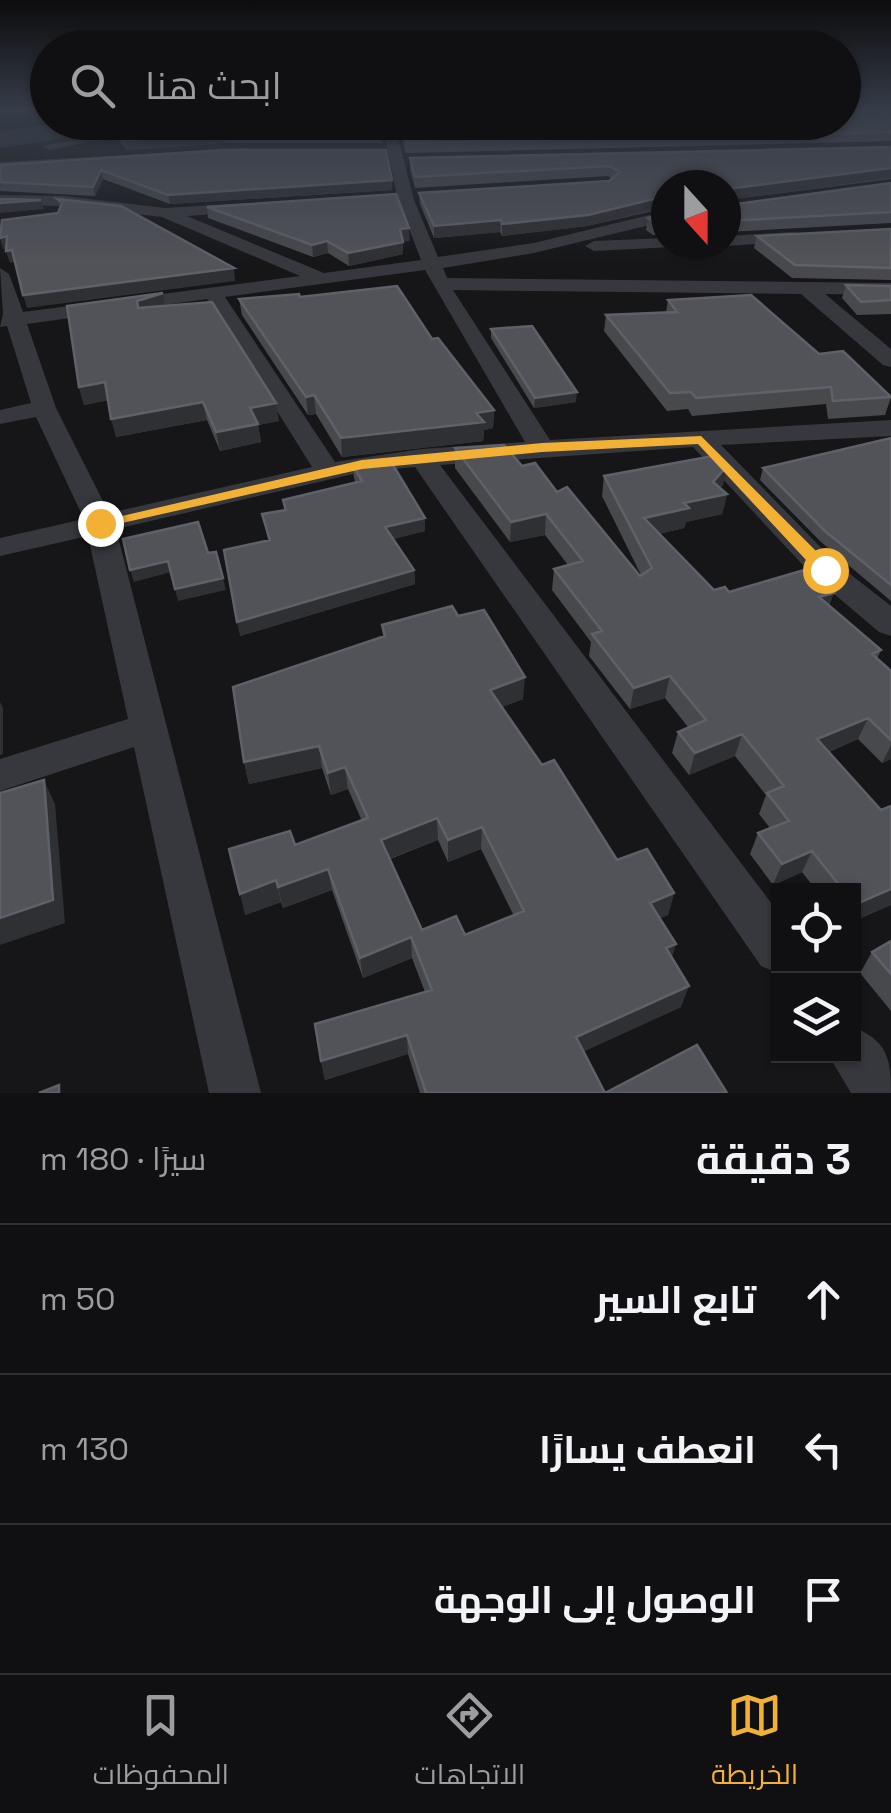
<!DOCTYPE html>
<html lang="ar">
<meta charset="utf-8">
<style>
body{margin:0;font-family:"Space Grotesk",Cairo,sans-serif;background:#1e1e20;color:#f1f3f6;direction:rtl}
.controls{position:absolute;right:30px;bottom:30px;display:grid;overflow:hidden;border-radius:0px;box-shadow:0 2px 8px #0004}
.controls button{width:90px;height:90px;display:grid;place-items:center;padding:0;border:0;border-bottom:2px solid #303032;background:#101012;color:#f1f3f6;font:50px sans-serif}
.compass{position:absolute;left:651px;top:170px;width:90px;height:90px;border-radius:50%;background:#101012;box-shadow:0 2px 8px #0004;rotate:159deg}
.stop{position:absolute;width:30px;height:30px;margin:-22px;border:8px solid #f2b134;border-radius:50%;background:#fff}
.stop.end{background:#f2b134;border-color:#fff;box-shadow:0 2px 10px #0008}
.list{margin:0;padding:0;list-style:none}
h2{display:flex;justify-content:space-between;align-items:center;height:130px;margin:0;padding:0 40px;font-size:42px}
h2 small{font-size:32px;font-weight:400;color:#9c9d9f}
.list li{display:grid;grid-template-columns:65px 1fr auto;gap:30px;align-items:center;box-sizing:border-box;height:150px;padding:0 40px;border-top:2px solid #303032}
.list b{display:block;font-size:38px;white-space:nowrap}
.list em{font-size:32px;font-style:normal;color:#9c9d9f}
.icon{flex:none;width:55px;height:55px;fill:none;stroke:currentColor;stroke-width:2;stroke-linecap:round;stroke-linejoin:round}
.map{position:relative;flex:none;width:891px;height:1093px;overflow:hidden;direction:ltr}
.search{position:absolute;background:#101012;box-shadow:0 2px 8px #0004;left:30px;right:30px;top:30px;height:110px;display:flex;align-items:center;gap:25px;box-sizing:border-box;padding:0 35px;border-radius:55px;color:#9c9d9f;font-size:38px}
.sheet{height:580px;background:#101012}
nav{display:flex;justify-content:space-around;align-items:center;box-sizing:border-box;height:140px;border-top:2px solid #303032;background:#101012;font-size:28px;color:#9c9d9f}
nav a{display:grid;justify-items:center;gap:5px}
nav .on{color:#f2b134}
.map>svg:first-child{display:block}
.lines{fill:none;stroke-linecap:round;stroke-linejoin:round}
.river{fill:#2c353c;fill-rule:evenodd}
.minor{fill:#37383d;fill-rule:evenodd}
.wall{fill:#47494d;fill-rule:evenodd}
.shaded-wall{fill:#2f3033}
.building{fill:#525359;stroke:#5f6168;stroke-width:2.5;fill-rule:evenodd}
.route{fill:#f2b134}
</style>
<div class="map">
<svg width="891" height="1093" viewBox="0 0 891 1093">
<rect width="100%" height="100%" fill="#161618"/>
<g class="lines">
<path class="river" d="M63,122H129L117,130L0,148V132Z"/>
<path class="minor" d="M160,122H190L49,150L42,146Z
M382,122H394L414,200L438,257L534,243L666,211V221L534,253L443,268L447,278L891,283V295L825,294L891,349V367L883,365L801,294L453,290L550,440L891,420V436L721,445L836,563L891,606V636L879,632L814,577L693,447L440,465L778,912V973L761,966L415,467L362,472L116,529L261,1093H209L134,747L0,791V759L128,719L88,536L0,556V538L84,519L36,417L0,424V410L31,403L7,326L0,327L3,314L0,268L9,274L23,312L300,276L162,217L64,206L0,205V195L64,196L165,208L246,203L254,208L252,211L187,216L324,273L421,260L398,200ZM425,270L525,442L421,449L335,462L225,297ZM207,299L312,467L109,513L56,408L27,324Z
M247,148L249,151L242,155L0,170V162Z
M793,232L799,233V241L726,246L721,245H726V236Z
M666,238V245L672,247L594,251L585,246L594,241Z
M854,1027C888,1042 891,1059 891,1093H851L829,1056H854Z"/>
</g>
<path class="wall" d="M891,115V141L406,153L397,122H844Z
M117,130L382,134V143H225L127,150L119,140Z
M891,147V179L726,200V185H666V208L587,226L502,236L500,232L434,238L420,204L419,193L609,181L612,179L608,176L415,188L410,169V158Z
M1,165L392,190L170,204L103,179L95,196L0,191Z
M891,183V223L726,232V203L729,205Z
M207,207L410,241H402L403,254L349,266L328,253L313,257L208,218Z
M666,213V235H653L646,230L648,218Z
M891,229V280L792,278L754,248L757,236Z
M846,285L891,286V314L857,315L842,298Z
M163,293L166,306L279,421L258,425L261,442L220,451L207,420L116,437L108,400L84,405L79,387Z
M300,297L432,339L494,410L493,428L484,430L483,441L342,457L316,414L308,415L242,315L239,299Z
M668,300L819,354L891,397L885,415L828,419L826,404L692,416L688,409L667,411L604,331L606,315L666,312Z
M491,329L576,402L534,408L491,338Z
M891,438V601L821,542L760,480L763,468Z
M455,448L522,466L557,492L640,576L641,575L602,496L604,476L723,485L720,488L727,494L722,514L686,522L684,528L659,534L714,590L829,606L881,650L877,659L891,671V759L882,763L858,739L829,752L881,810L891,806V905L854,921V890H816L802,872L773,885L750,854L758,833L770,828L759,814L766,795L735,756L689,775L672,753L678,732L688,727L665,698L630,709L589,656L591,642L552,590L554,569L568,565L545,535L510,542L455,468Z
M352,464L425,531L393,539L414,570L415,584L240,636L268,540L262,514L284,510L283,500L356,483L354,478Z
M458,616L523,699L502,707L542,765L617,860L674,893L668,915L660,918L672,957L681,1007L584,1051L605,1093H727H420L408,1054L325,1080L321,1061L425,992L412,958L363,978L332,890L283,908L281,902L245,915L295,845L362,821L348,789L331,795L322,768L249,784L244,762L383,636L382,625ZM438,840L448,862L481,849L514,916L465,935L422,930L390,859Z
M891,941V1011L860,973L872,952Z"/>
<path class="shaded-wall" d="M109,122H139L111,128Z
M223,134L225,143L127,150L124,140Z
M891,168V178L726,200V189Z
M101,170L103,179L95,196L93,187Z
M392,180V190L170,204L168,195Z
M666,196L665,207L587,226L502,236V224Z
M41,200L44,209L0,213V203Z
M501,220L500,232L434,238V226Z
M409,228L410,241L400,242V229Z
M7,236L11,248L3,249L0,238Z
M327,241L328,253L313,257L312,245Z
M403,242V254L349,266L348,253Z
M12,250L15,262L10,263L6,251Z
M234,268L235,281L27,308L23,295Z
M163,293L166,308L140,317L137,301Z
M105,382L110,400L84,405L79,387Z
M577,392L576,402L534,408L535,398Z
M314,395L316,414L308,415L306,397Z
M203,402L207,420L116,437L111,419Z
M276,403L279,421L258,425L261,442L220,451L216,432L250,408Z
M494,410L493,428L484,430L483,441L342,457L341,438Z
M728,465L723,485L712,497L727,494L722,514L686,522L684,528L640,538L644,518L684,503L713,482Z
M546,514L545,535L510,542L511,522Z
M425,518V531L386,541L385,527Z
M168,561L171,572L134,582L130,570Z
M414,570L415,584L240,636L237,622Z
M223,578L226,590L178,601L175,589Z
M834,593L826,614L819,597Z
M670,676L665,698L630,709L634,688Z
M525,677L523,699L489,712L490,690Z
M0,702L3,708V754L0,755Z
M868,718L858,739L808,761L817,739Z
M742,734L735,756L689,775L695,753Z
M891,745V759L882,763Z
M319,746L322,768L249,784L244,762Z
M345,767L348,789L331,795L328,773Z
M44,780L55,804L65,923L0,945V918Z
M437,818L438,840L383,861L381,840Z
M482,827L481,849L448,862V840Z
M812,851L802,872L773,885L782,864Z
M328,869L332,890L283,908L278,887Z
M276,880L281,902L245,915L240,894Z
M891,889V905L854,921V905Z
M674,893L668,915L644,924L650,903Z
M411,937L412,958L363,978L360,958Z
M676,944L670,964L666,948Z
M689,986L681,1007L572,1057L576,1037Z
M407,1035L408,1054L325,1080L321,1061Z"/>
<path class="building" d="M844,109H882L891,115V132L406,143L400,122H844Z
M157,122H380L382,134H223L124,140L117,130Z
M891,147V168L726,189V185H666V196L588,215L502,224L501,220L434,226L419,193L609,181L620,172L609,166L415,177L410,158Z
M224,150H386L392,180L168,195L101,170L93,187L0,182L1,165Z
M891,183V212L726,221V203L729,205Z
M396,194L409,228L400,229L403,242L348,253L327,241L312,245L207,207Z
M0,199L41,200L0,203Z
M57,199L121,206L234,268L23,295L12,250L6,251L7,236L0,238L2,220L58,213L62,203Z
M666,213V223H655L648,218Z
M891,229V268L795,265L757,236Z
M846,285L891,286V300L861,302Z
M397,286L432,339L438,338L494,410L476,413L484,422L341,438L314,395L306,397L239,299L299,294L300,297Z
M163,293L137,301L138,308L212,302L276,403L250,408L258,424L216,432L203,402L111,419L105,382L79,387L67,306Z
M751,295L819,354L843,351L891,397L833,401L831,387L696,398L691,392L670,393L606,315L677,312L668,300Z
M532,326L577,392L535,398L491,329Z
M891,438V585L825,531L763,468Z
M504,445L522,466L535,463L557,492L567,487L640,576L652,568L604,476L718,455L728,465L713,482L727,494L684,503L689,508L644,518L714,590L725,587L729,592L808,569L834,593L819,597L881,650L872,654L891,671V740L868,718L817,739L881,810L891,806V889L854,905V890H843L812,851L782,864L758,833L789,821L767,793L784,786L742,734L695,753L678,732L706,720L670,676L634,688L592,634L602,631L554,569L583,561L546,514L511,522L455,448Z
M390,460L425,518L385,527L414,570L237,622L224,550L270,540L262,514L286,510L283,500L362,481L352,464Z
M198,522L208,553L216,552L223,578L175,589L168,561L130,570L123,539Z
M452,606L458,616L484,610L525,677L490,690L542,765L554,760L617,860L647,849L674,893L650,903L676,944L666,948L689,986L576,1037L605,1093L697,1045L727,1093H426L407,1035L321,1061L315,1024L432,990L411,937L360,958L328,869L278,887L276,880L240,894L229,849L290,831L295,845L368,818L345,767L328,773L319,746L244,762L233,687L385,636L382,625ZM437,818L448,840L482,827L524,911L465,935L456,916L422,930L381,840Z
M44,780L53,900L0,918V793Z
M891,941V974L872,952Z
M59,1085V1093H39Z"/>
<linearGradient id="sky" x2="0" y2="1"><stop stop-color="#0c0c0d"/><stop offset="0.42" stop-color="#363c48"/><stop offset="1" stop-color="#363c48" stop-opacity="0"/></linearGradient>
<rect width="891" height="262" fill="url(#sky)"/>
<path class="route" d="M701,436L831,566V574H819L698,444L542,452L362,469L100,528L92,523L362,460L542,443Z"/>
</svg>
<div class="controls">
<button><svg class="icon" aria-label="locate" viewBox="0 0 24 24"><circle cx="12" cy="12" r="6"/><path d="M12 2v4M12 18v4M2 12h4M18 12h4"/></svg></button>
<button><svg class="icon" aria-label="layers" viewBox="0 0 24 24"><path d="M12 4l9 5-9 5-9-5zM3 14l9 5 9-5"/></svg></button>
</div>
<svg class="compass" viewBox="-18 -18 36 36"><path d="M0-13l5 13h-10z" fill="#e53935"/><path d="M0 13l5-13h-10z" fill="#9c9d9f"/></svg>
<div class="stop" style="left:825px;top:570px"></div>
<div class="stop end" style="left:100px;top:523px"></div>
<div class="search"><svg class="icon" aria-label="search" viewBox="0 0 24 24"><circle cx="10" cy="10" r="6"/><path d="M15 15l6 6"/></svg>ابحث هنا</div>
</div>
<section class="sheet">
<h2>3 دقيقة<small>سيرًا · 180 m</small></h2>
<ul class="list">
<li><svg class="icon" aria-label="ahead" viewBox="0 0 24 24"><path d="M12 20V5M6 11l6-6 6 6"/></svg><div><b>تابع السير</b></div><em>50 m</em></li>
<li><svg class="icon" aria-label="left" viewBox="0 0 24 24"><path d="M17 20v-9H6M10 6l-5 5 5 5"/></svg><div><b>انعطف يسارًا</b></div><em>130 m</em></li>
<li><svg class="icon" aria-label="arrive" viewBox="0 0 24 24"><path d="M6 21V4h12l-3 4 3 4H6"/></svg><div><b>الوصول إلى الوجهة</b></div></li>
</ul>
</section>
<nav>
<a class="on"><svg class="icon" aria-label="map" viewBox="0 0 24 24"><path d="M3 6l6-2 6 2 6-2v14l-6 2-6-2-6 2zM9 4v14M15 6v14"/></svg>الخريطة</a>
<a><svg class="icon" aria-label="directions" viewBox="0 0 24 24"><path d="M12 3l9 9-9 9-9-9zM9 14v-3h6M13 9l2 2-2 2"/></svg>الاتجاهات</a>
<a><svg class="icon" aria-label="saved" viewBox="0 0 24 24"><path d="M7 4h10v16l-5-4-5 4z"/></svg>المحفوظات</a>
</nav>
